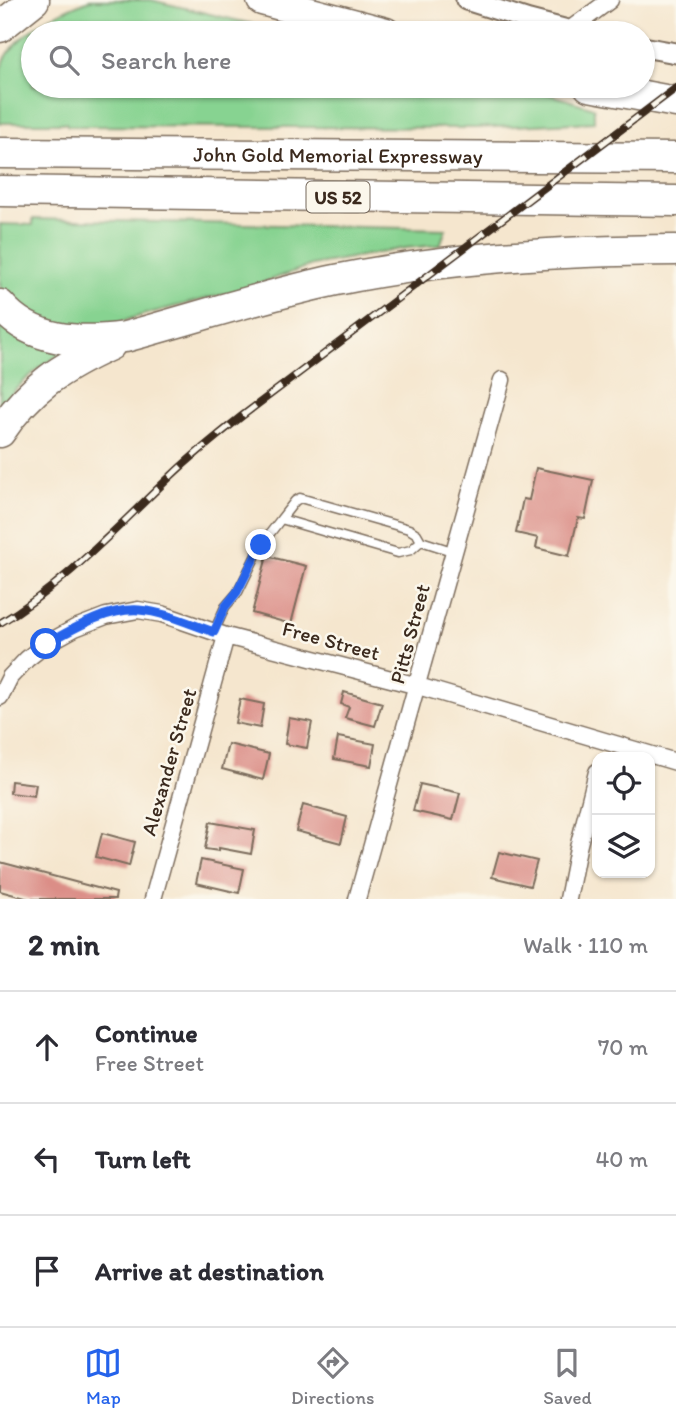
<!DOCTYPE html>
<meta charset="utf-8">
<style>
body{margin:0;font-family:Itim,sans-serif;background:#f7f7f7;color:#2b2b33}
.controls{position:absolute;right:21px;bottom:21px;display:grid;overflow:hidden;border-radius:14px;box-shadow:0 2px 5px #0004}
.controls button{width:63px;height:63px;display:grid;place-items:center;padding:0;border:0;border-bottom:2px solid #e1e1e2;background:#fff;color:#2b2b33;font:35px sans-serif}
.stop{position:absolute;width:21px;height:21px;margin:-16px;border:5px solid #2563eb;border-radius:50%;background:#fff}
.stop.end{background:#2563eb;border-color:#fff;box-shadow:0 2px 7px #0008}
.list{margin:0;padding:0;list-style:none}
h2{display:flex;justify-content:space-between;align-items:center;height:91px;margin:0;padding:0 28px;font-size:30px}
h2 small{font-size:23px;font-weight:400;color:#7c7c81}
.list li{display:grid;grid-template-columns:46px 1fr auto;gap:21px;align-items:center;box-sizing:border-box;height:112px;padding:0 28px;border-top:2px solid #e1e1e2}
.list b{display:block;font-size:26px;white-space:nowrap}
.list p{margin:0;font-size:23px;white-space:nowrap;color:#7c7c81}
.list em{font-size:23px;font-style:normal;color:#7c7c81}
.icon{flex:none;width:38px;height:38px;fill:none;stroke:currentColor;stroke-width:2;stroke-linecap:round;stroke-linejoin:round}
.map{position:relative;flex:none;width:676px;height:899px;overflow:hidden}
.search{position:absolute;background:#fff;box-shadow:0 2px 5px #0004;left:21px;right:21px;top:21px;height:77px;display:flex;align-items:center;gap:18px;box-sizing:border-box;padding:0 24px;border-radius:38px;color:#7c7c81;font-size:26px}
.sheet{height:427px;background:#fff}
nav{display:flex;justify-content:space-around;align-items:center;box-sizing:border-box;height:98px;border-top:2px solid #e1e1e2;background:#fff;font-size:19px;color:#7c7c81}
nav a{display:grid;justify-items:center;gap:4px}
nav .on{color:#2563eb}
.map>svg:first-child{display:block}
.green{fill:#87d391;stroke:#617e58;stroke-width:2}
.building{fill:#db8e87}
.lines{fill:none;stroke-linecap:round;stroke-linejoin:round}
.service-casing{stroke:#7c6c5c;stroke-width:11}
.minor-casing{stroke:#7c6c5c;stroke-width:19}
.tertiary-casing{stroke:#7c6c5c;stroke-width:23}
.motorway-casing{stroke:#7c6c5c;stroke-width:33}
.service{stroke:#fff;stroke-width:8}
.minor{stroke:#fff;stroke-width:16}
.tertiary{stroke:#fff;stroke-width:19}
.motorway{stroke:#fff;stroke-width:30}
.rail-casing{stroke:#3b2a1e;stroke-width:8}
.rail{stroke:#fbf7ec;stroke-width:5;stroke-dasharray:16;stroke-linecap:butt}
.route{stroke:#2563eb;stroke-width:9}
.labels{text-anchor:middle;stroke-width:5;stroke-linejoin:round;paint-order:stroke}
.shield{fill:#fbf7ec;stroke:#75685c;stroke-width:2}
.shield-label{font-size:19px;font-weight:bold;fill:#3b2a1e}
.street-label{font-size:21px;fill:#3b2a1e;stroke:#fbf7ec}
</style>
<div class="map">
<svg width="676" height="899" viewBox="0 0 676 899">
<rect width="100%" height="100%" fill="#fbf7ec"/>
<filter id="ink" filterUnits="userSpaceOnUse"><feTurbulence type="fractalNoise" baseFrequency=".0143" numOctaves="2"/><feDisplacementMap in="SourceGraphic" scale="14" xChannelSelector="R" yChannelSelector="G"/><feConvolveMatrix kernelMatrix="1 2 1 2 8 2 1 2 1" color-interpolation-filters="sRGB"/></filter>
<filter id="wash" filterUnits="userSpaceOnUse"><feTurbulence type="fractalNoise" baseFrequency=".00686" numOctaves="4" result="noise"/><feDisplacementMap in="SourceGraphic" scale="28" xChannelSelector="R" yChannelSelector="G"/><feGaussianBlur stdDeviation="1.57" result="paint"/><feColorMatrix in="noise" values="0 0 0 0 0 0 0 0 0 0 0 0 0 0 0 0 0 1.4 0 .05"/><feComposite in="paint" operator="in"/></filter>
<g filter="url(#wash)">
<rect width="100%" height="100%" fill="#f5e6ce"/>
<path class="green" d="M90,0H151L289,33H33V86H522L594,108V122L475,128L68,126L66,123H0C0,106 0,83 1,68C13,34 58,11 90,0Z
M33,219L446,229L440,245L406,248L312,265L245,289L146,314L105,327L52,328L4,293L0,285V224L33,225Z
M0,324L60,352L59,355C35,370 17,385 0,408Z"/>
<g id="blocks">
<path class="building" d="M536,468L593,480L585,519L578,518L569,556L536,548L538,538L516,533L523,499L529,500Z
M267,556L306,566L291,624L252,613Z
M344,692L382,703L375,726L345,718L349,707L341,704Z
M240,699L264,704L260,728L235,723Z
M289,718L312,722L307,748L285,744Z
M338,737L375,744L371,766L334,759Z
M228,744L269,754L263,780L222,769Z
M11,781L36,784L34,796L10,793Z
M420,784L460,793L453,820L413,811Z
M303,805L347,817L341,843L296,831Z
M210,822L255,830L251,854L219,848V851L205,849Z
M102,833L135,842L129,866L96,857Z
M499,852L537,861L530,886L492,877Z
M201,860L244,869L239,893L196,883Z
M0,862L116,893L115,899H29L0,891Z"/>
</g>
</g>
<g filter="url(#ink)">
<use href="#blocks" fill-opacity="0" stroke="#7c6c5c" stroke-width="2"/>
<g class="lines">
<defs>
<path id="service" d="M421,541L411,550L398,553L281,519L295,501L300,498L409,529L417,534L421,541L455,552
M214,632L225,607L238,592L261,545L281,519"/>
<path id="minor" d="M568,31L610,0
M0,697L10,677L27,659L46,644L75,628L106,616L138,610L162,614L226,636L418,686L676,762
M153,899L226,636
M357,899L502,380
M568,899L578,848L597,772"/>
<path id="tertiary" d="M466,0L529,20L579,33
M643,47L676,53"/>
<g id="motorway">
<path d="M262,0L386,33"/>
<path d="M0,27L34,0"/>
<path d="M589,86L676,102"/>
<path id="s1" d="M0,153L676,158"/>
<path d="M0,191L676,201"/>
<path d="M0,305C32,343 80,343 125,337C195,318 265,295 336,280C448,257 562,251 676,250"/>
<path d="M0,432C30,387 62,367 110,345"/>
</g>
</defs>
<use href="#service" class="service-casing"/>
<use href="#minor" class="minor-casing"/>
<use href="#tertiary" class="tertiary-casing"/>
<use href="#motorway" class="motorway-casing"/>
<use href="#service" class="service"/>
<use href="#minor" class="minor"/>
<use href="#tertiary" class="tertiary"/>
<use href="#motorway" class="motorway"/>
<defs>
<path id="rail" d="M0,623C64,585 118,526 172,475C194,454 218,435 242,416L676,88"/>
</defs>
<use href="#rail" class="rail-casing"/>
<use href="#rail" class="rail"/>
</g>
</g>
<g class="lines" filter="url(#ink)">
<path class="route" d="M46,644C73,629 107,608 139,610C165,612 190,624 214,632L225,607L237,592L261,545"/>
</g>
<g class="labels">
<rect class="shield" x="306.5" y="181.5" width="63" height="31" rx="5"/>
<g class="shield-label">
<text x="338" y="204">US 52</text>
</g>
<g class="street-label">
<text dy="7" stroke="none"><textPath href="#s1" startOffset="338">John Gold Memorial Expressway</textPath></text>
<text transform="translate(410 634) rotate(-75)" y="7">Pitts Street</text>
<text transform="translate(331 641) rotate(15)" y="7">Free Street</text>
<text transform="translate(169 762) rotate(-74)" y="7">Alexander Street</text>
</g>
</g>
</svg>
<div class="controls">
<button><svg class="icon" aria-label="locate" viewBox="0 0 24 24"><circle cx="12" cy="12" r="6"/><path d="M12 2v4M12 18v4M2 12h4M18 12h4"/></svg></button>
<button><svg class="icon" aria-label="layers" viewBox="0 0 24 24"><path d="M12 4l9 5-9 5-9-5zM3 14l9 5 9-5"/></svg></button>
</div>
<div class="stop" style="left:46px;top:644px"></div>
<div class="stop end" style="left:261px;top:545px"></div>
<div class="search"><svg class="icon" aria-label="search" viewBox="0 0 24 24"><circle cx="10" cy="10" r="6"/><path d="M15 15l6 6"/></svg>Search here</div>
</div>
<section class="sheet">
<h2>2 min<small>Walk · 110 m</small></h2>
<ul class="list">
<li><svg class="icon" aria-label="ahead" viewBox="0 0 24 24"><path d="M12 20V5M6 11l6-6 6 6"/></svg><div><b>Continue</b><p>Free Street</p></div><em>70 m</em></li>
<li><svg class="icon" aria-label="left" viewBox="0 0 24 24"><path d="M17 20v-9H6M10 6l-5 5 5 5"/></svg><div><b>Turn left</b></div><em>40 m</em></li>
<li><svg class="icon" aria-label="arrive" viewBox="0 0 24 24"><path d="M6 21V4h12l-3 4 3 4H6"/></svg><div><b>Arrive at destination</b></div></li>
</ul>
</section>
<nav>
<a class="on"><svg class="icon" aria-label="map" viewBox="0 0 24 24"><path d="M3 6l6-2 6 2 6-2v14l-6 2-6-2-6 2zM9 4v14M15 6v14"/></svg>Map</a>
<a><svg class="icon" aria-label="directions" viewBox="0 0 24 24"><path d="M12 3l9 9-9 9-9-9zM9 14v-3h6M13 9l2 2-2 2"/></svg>Directions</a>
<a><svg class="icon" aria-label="saved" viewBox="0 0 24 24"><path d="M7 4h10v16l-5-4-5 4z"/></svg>Saved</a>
</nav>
